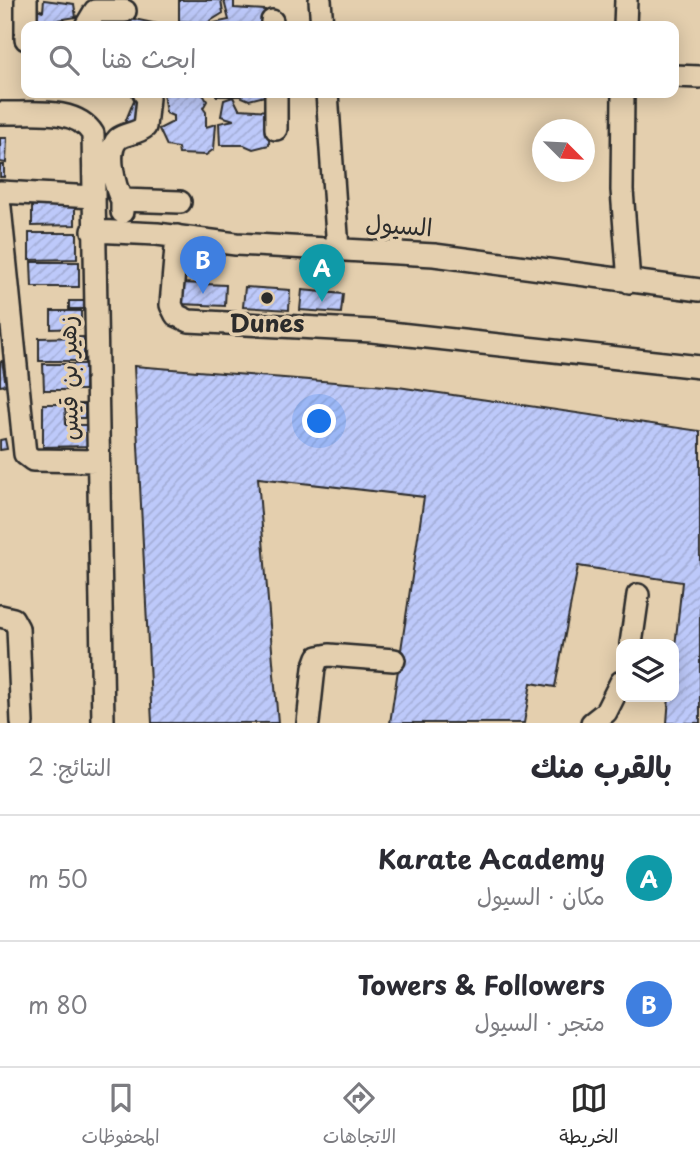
<!DOCTYPE html>
<html lang="ar">
<meta charset="utf-8">
<style>
body{margin:0;font-family:"Playpen Sans","Playpen Sans Arabic",sans-serif;background:#f7f7f7;color:#2b2b33;direction:rtl}
.controls{position:absolute;right:21px;bottom:21px;display:grid;overflow:hidden;border-radius:14px;box-shadow:0 4px 18px #0003}
.controls button{width:63px;height:63px;display:grid;place-items:center;padding:0;border:0;border-bottom:2px solid #e1e1e2;background:#fff;color:#2b2b33;font:35px sans-serif}
.compass{position:absolute;left:532px;top:119px;width:63px;height:63px;border-radius:50%;background:#fff;box-shadow:0 4px 18px #0003;rotate:114deg}
.you{position:absolute;left:320px;top:422px;width:24px;height:24px;margin:-18px;border:5px solid #fff;border-radius:50%;background:#1a73e8;box-shadow:0 0 0 10px #1a73e833}
.badge{display:grid;place-items:center;width:46px;height:46px;border-radius:50%;background:#2b2b2b;color:#fff;font-size:23px;font-weight:700}
.pin{position:absolute;translate:-50% -58px;filter:drop-shadow(0 2px 4px #0008)}
.pin::after{content:'';position:absolute;top:37px;width:24px;height:21px;background:inherit;clip-path:polygon(0 0,100% 0,50% 100%)}
.list{margin:0;padding:0;list-style:none}
h2{display:flex;justify-content:space-between;align-items:center;height:91px;margin:0;padding:0 28px;font-size:30px}
h2 small{font-size:23px;font-weight:400;color:#7c7c81}
.list li{display:grid;grid-template-columns:46px 1fr auto;gap:21px;align-items:center;box-sizing:border-box;height:126px;padding:0 28px;border-top:2px solid #e1e1e2}
.list b{display:block;font-size:26px;white-space:nowrap}
.list p{margin:0;font-size:23px;white-space:nowrap;color:#7c7c81}
.list em{font-size:23px;font-style:normal;color:#7c7c81}
.icon{flex:none;width:38px;height:38px;fill:none;stroke:currentColor;stroke-width:2;stroke-linecap:round;stroke-linejoin:round}
.map{position:relative;flex:none;width:700px;height:723px;overflow:hidden;direction:ltr}
.search{position:absolute;background:#fff;box-shadow:0 4px 18px #0003;left:21px;right:21px;top:21px;height:77px;display:flex;align-items:center;gap:18px;box-sizing:border-box;padding:0 24px;border-radius:14px;color:#7c7c81;font-size:26px}
.sheet{height:343px;background:#fff}
nav{display:flex;justify-content:space-around;align-items:center;box-sizing:border-box;height:98px;border-top:2px solid #e1e1e2;background:#fff;font-size:19px;color:#7c7c81}
nav a{display:grid;justify-items:center;gap:4px}
nav .on{color:#2b2b2b}
.map>svg:first-child{display:block}
.building{fill:url(#building-hatch);stroke:#2b2b2b;stroke-width:2}
.lines{fill:none;stroke-linecap:round;stroke-linejoin:round}
.minor-casing{stroke:#2b2b2b;stroke-width:26}
.minor{stroke:#e4cfae;stroke-width:21}
.poi-dot{fill:#2b2b2b;stroke:#e4cfae;stroke-width:2.5}
.labels{text-anchor:middle;stroke-width:7;stroke-linejoin:round;paint-order:stroke}
.street-label{font-size:24px;fill:#2b2b2b;stroke:#e4cfae}
.poi-label{font-size:24px;font-weight:bold;fill:#2b2b2b;stroke:#e4cfae}
</style>
<div class="map">
<svg width="700" height="723" viewBox="0 0 700 723">
<defs>
<pattern id="building-hatch" width="6" height="6" patternUnits="userSpaceOnUse" patternTransform="scale(1.75)"><rect width="6" height="6" fill="#bdc9fa"/><path d="M-1 1l2-2M0 6l6-6M5 7l2-2" fill="none" stroke="#a3add6"/></pattern>
</defs>
<rect width="100%" height="100%" fill="#e4cfae"/>
<filter id="ink" filterUnits="userSpaceOnUse"><feTurbulence type="fractalNoise" baseFrequency=".0143" numOctaves="2"/><feDisplacementMap in="SourceGraphic" scale="14" xChannelSelector="R" yChannelSelector="G"/><feConvolveMatrix kernelMatrix="1 2 1 2 8 2 1 2 1" color-interpolation-filters="sRGB"/></filter>
<g filter="url(#ink)">
<path class="building" d="M44,0L74,4L76,17L58,20L61,26H71H48L51,25L32,20L35,8L43,11Z
M179,0H221L223,13L207,23L179,21Z
M234,0V8L265,10L267,26H214V23L229,20L224,1Z
M134,19L167,26H98V24Z
M137,93L138,122L124,125Z
M163,93H199L204,96L207,101L203,108L206,112V127L216,124L214,149L206,155L179,154L178,148L167,146L159,129L173,122V116L166,113Z
M216,93H266L265,96L249,100L240,96H216Z
M233,97L239,109L270,111L269,145L253,149L244,145H220L219,123L234,120L221,116L224,100Z
M0,138H7L6,163L0,162Z
M0,165H4V177H0Z
M75,204V225L32,226V205Z
M29,233H77V259L29,260Z
M31,262H79V287H32Z
M182,283L226,285L225,306L181,304Z
M245,287L290,290L289,310L243,307Z
M302,290L343,294L341,313L300,310Z
M69,301H84V309H69Z
M51,311H81V328L51,329Z
M84,337V361H39V338Z
M2,361L6,385L0,386V362Z
M43,364H85V390H44Z
M134,366L398,387L700,431V723H667L669,697H674V656L682,582L578,566L555,687L531,683L524,723H390L424,497L258,478L278,723H152Z
M43,404H65L66,425H86L87,446L43,447Z
M68,404H85V418H68Z
M5,439L7,449L0,450V440Z"/>
<g class="lines">
<defs>
<path id="minor" d="M320,0L322,26
M272,21V26
M86,26L95,11H125
M625,26L626,0
M26,39V0
M674,76L700,77
M276,93V129
M327,93L338,249
M623,93L622,190L629,282
M0,113C30,114 76,106 93,134L103,723
M0,192L94,197
M122,200C115,188 105,151 118,139C125,133 137,134 145,127L148,98L144,93
M0,207L25,454L33,460L97,461
M122,212V200L180,202
M93,231L157,234L236,244L434,255L700,290
M177,236L171,305L176,315L189,321L372,331L700,367
M0,616L13,619L18,628L22,723
M631,644L638,595
M308,723L314,668L318,657L329,655L394,660
M592,723L606,712L621,682"/>
</defs>
<use href="#minor" class="minor-casing"/>
<use href="#minor" class="minor"/>
</g>
</g>
<circle class="poi-dot" cx="267" cy="298" r="7"/>
<g class="labels">
<g class="street-label">
<text transform="translate(399 226) rotate(4)" y="8">السيول</text>
<text transform="translate(69 378) rotate(-91)" y="8">زهير بن قيس</text>
</g>
<g class="poi-label">
<text x="267" y="332">Dunes</text>
</g>
</g>
</svg>
<div class="controls">
<button><svg class="icon" aria-label="layers" viewBox="0 0 24 24"><path d="M12 4l9 5-9 5-9-5zM3 14l9 5 9-5"/></svg></button>
</div>
<svg class="compass" viewBox="-18 -18 36 36"><path d="M0-13l5 13h-10z" fill="#e53935"/><path d="M0 13l5-13h-10z" fill="#7c7c81"/></svg>
<div class="you"></div>
<div class="pin badge" style="left:322px;top:302px;background:#0f9aa8">A</div>
<div class="pin badge" style="left:203px;top:294px;background:#3f7fe0">B</div>
<div class="search"><svg class="icon" aria-label="search" viewBox="0 0 24 24"><circle cx="10" cy="10" r="6"/><path d="M15 15l6 6"/></svg>ابحث هنا</div>
</div>
<section class="sheet">
<h2>بالقرب منك<small>النتائج: 2</small></h2>
<ul class="list">
<li><span class="badge" style="background:#0f9aa8">A</span><div><b>Karate Academy</b><p>مكان · السيول</p></div><em>50 m</em></li>
<li><span class="badge" style="background:#3f7fe0">B</span><div><b>Towers &amp; Followers</b><p>متجر · السيول</p></div><em>80 m</em></li>
</ul>
</section>
<nav>
<a class="on"><svg class="icon" aria-label="map" viewBox="0 0 24 24"><path d="M3 6l6-2 6 2 6-2v14l-6 2-6-2-6 2zM9 4v14M15 6v14"/></svg>الخريطة</a>
<a><svg class="icon" aria-label="directions" viewBox="0 0 24 24"><path d="M12 3l9 9-9 9-9-9zM9 14v-3h6M13 9l2 2-2 2"/></svg>الاتجاهات</a>
<a><svg class="icon" aria-label="saved" viewBox="0 0 24 24"><path d="M7 4h10v16l-5-4-5 4z"/></svg>المحفوظات</a>
</nav>
